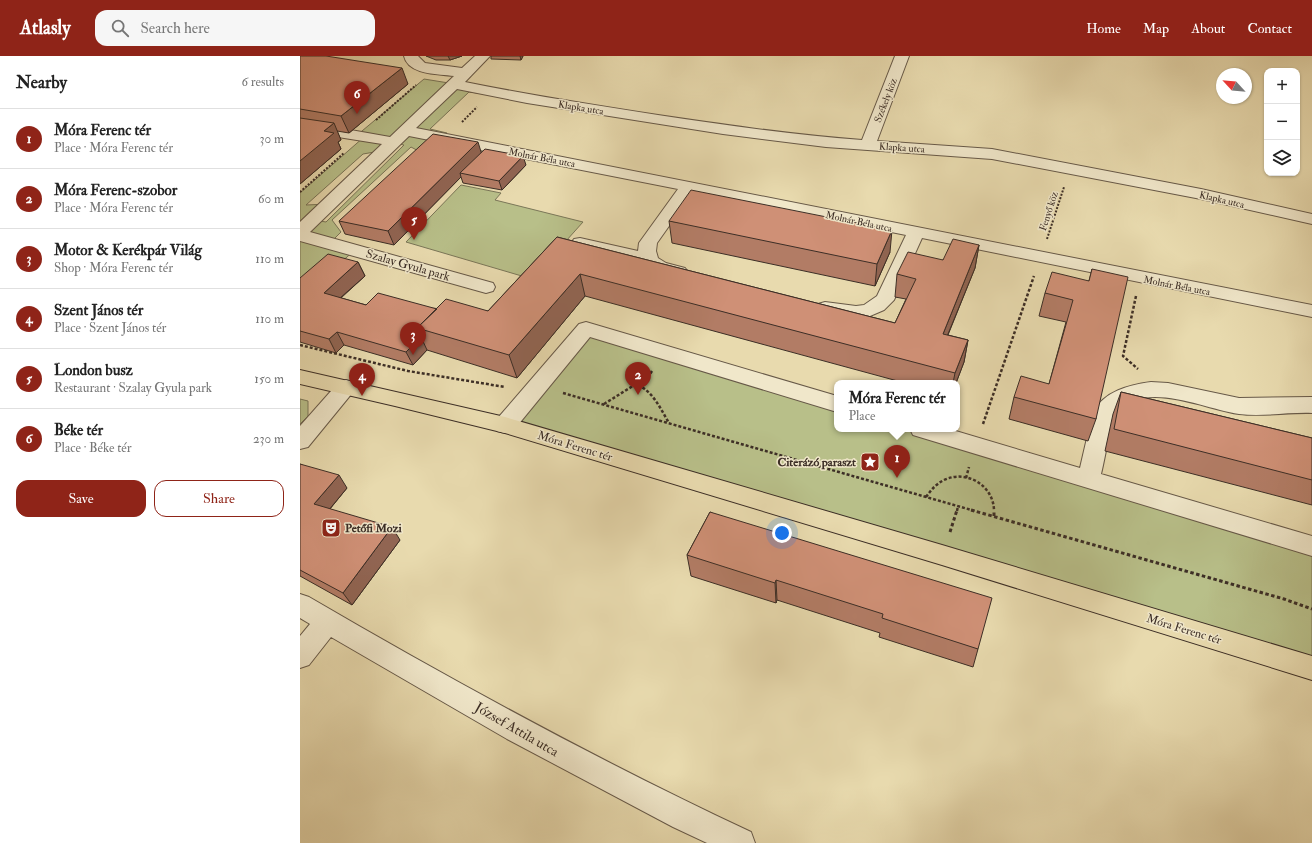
<!DOCTYPE html>
<meta charset="utf-8">
<style>
body{margin:0;font-family:"IM FELL Double Pica",serif;background:#f6f6f6;color:#222}
.controls{position:absolute;right:12px;top:12px;display:grid;overflow:hidden;border-radius:8px;box-shadow:0 1px 3px #0004}
.controls button{width:36px;height:36px;display:grid;place-items:center;padding:0;border:0;border-bottom:1px solid #e0e0e0;background:#fff;color:#222;font:20px sans-serif}
.compass{position:absolute;left:916px;top:12px;width:36px;height:36px;border-radius:50%;background:#fff;box-shadow:0 1px 3px #0004;rotate:296deg}
.you{position:absolute;left:482px;top:477px;width:14px;height:14px;margin:-10px;border:3px solid #fff;border-radius:50%;background:#1a73e8;box-shadow:0 0 0 6px #1a73e833}
.badge{display:grid;place-items:center;width:26px;height:26px;border-radius:50%;background:#8f2418;color:#fff;font-size:13px;font-weight:700}
.pin{position:absolute;translate:-50% -33px;filter:drop-shadow(0 1px 2px #0008)}
.pin::after{content:'';position:absolute;top:21px;width:14px;height:12px;background:inherit;clip-path:polygon(0 0,100% 0,50% 100%)}
.popup{position:absolute;left:534px;top:324px;width:126px;height:52px;box-sizing:border-box;display:grid;place-content:center;border-radius:8px;background:#fff;filter:drop-shadow(0 1px 3px #0005);font-size:13px;white-space:nowrap;color:#767676}
.popup b{font-size:15px;color:#222}
.popup::after{content:'';position:absolute;left:50%;top:100%;margin-left:-8px;border:8px solid transparent;border-top-color:#fff}
.list{margin:0;padding:0;list-style:none}
h2{display:flex;justify-content:space-between;align-items:center;height:52px;margin:0;padding:0 16px;font-size:17px}
h2 small{font-size:13px;font-weight:400;color:#767676}
.list li{display:grid;grid-template-columns:26px 1fr auto;gap:12px;align-items:center;box-sizing:border-box;height:60px;padding:0 16px;border-top:1px solid #e0e0e0}
.list b{display:block;font-size:15px;white-space:nowrap}
.list p{margin:0;font-size:13px;white-space:nowrap;color:#767676}
.list em{font-size:13px;font-style:normal;color:#767676}
.actions{display:flex;gap:8px;padding:12px 16px}
.actions a{flex:1;padding:9px 0;border:1px solid #8f2418;border-radius:12px;text-align:center;font-size:14px;color:#8f2418}
.actions .main{background:#8f2418;color:#fff}
.icon{flex:none;width:22px;height:22px;fill:none;stroke:currentColor;stroke-width:2;stroke-linecap:round;stroke-linejoin:round}
.map{position:relative;flex:none;width:1012px;height:787px;overflow:hidden}
header{display:flex;align-items:center;gap:24px;box-sizing:border-box;height:56px;padding:0 20px;background:#8f2418;color:#fff}
header strong{font-size:19px}
nav{display:flex;gap:22px;margin-inline-start:auto;font-size:14px}
.search{width:280px;height:36px;background:#f6f6f6;display:flex;align-items:center;gap:10px;box-sizing:border-box;padding:0 14px;border-radius:12px;color:#767676;font-size:15px}
main{display:flex}
aside{flex:1;background:#fff}
.map>svg:first-child{display:block}
.green{fill:#b8bf89;stroke:#7a7658;fill-rule:evenodd}
.lines{fill:none;stroke-linecap:round;stroke-linejoin:round}
.minor-casing{stroke:#675948;stroke-width:2}
.major-casing{stroke:#3c2e26;stroke-width:2}
.path-far2{stroke:#3c2e26;stroke-width:2;stroke-dasharray:2 1.5;stroke-linecap:butt}
.path-far1{stroke:#3c2e26;stroke-width:2.5;stroke-dasharray:3 2;stroke-linecap:butt}
.path{stroke:#3c2e26;stroke-width:3;stroke-dasharray:3.5 2.5;stroke-linecap:butt}
.minor{fill:#f0e7ca;fill-rule:evenodd}
.major{fill:#e8daae;fill-rule:evenodd}
.wall{fill:#b27c65;stroke:#3c2e26}
.shaded-wall{fill:#916553;stroke:#3c2e26}
.building{fill:#cf9076;stroke:#3c2e26}
.labels{text-anchor:middle;stroke-width:3;stroke-linejoin:round;paint-order:stroke}
.far-street-label{font-size:10px;fill:#3c2e26;stroke:#f0e7ca}
.street-label{font-size:12px;fill:#3c2e26;stroke:#f0e7ca}
.poi-label{font-size:12px;font-weight:bold;fill:#3c2e26;stroke:#f0e7ca;text-anchor:end}
.near-street-label{font-size:14px;fill:#3c2e26;stroke:#f0e7ca}
</style>
<header>
<strong>Atlasly</strong>
<div class="search"><svg class="icon" aria-label="search" viewBox="0 0 24 24"><circle cx="10" cy="10" r="6"/><path d="M15 15l6 6"/></svg>Search here</div>
<nav><a>Home</a><a>Map</a><a>About</a><a>Contact</a></nav>
</header>
<main>
<aside>
<h2>Nearby<small>6 results</small></h2>
<ul class="list">
<li><span class="badge">1</span><div><b>Móra Ferenc tér</b><p>Place · Móra Ferenc tér</p></div><em>30 m</em></li>
<li><span class="badge">2</span><div><b>Móra Ferenc-szobor</b><p>Place · Móra Ferenc tér</p></div><em>60 m</em></li>
<li><span class="badge">3</span><div><b>Motor &amp; Kerékpár Világ</b><p>Shop · Móra Ferenc tér</p></div><em>110 m</em></li>
<li><span class="badge">4</span><div><b>Szent János tér</b><p>Place · Szent János tér</p></div><em>110 m</em></li>
<li><span class="badge">5</span><div><b>London busz</b><p>Restaurant · Szalay Gyula park</p></div><em>150 m</em></li>
<li><span class="badge">6</span><div><b>Béke tér</b><p>Place · Béke tér</p></div><em>230 m</em></li>
</ul>
<div class="actions"><a class="main">Save</a><a>Share</a></div>
</aside>
<div class="map">
<svg width="1012" height="787" viewBox="0 0 1012 787">
<rect width="100%" height="100%" fill="#e8daae"/>
<filter id="stains"><feTurbulence type="fractalNoise" baseFrequency=".005" numOctaves="4"/><feColorMatrix values="0 0 0 0 .2 0 0 0 0 .09 0 0 0 0 .02 0 0 0 .5 -.17"/></filter>
<radialGradient id="worn" r=".72"><stop offset=".6" stop-color="#630" stop-opacity="0"/><stop offset="1" stop-color="#630" stop-opacity=".3"/></radialGradient>
<path class="green" d="M124,23L155,28L186,38L169,36L130,73L147,77L124,98L111,91L32,164L41,176L30,187L55,194L0,242V137L64,81L56,80ZM93,87L104,89L26,166L14,164L29,148L6,149L63,98L86,94Z
M161,129L201,137L195,144L283,166L232,223L106,186Z
M286,273L537,348V373H620L1012,491V610L205,368Z
M0,343L8,345V360L0,368Z"/>
<g class="lines">
<defs>
<path id="minor" d="M104,0H118L125,7L162,12L175,0H190L165,26C229,39 293,49 358,59C426,69 494,79 562,84L595,0H609L577,85L692,93L901,133L1012,158V168L901,143L692,103L526,91L423,78L227,47L157,33L116,72L1012,249V261L622,182L594,244L584,254L570,260L556,263L542,262L518,256L515,252L518,248L525,246L556,250L564,249L577,240L606,179L393,136L357,187L356,195L358,202L366,207L385,212L388,216L385,220L379,222L366,219L348,213L343,208L274,191L271,187L274,183L280,182L338,195L339,187L378,133L109,80L10,176L193,227L195,231L193,235L186,237L0,185V166L82,88L0,75V65L90,81L154,20C139,18 108,19 104,0Z
M286,266L537,340V356L290,281L213,375L205,377L197,375L194,369L197,363L279,268Z
M46,324L53,326L56,331L53,336L8,391L0,393V370L39,326Z
M851,326L868,327L939,342L1012,341V357C988,356 963,361 939,358C903,353 842,322 815,359C811,364 804,408 801,418L1012,480V500L613,379L610,373H649L780,412L793,356C805,335 829,329 851,326Z
M0,538L9,541C153,625 299,705 451,776L455,787H407L373,771L207,683L31,581L9,609L0,612V580L10,568L0,562Z"/>
<path id="major" d="M0,314L205,361L642,489L1012,600V624L642,509L205,377L95,350L0,328Z"/>
</defs>
<use href="#minor" class="minor-casing"/>
<use href="#major" class="major-casing"/>
<path class="path-far2" d="M76,64L116,29
M162,66L177,51
M0,136L44,97
M747,183L764,131"/>
<path class="path-far1" d="M836,240L823,300L838,313
M0,289L108,315L205,331
M342,330L352,315
M263,337L675,455
M304,348L336,328C353,335 360,352 369,367
M683,368L734,220
M666,422L669,411
M626,441C631,434 636,428 644,424C667,413 694,430 694,455
M657,455L658,450"/>
<path class="path" d="M671,454L984,543L1012,553
M694,460V454
M650,476L657,454"/>
<use href="#minor" class="minor"/>
<use href="#major" class="major"/>
</g>
<path class="wall" d="M0,0L108,28L49,77L37,75L41,84L38,86L41,93L0,128Z
M126,0H162L150,4H136Z
M191,0H223L221,4L191,3Z
M181,96L226,109L202,134L163,127L161,121L94,189L45,178L39,165Z
M369,165L590,196L575,230L372,187Z
M257,181L595,267L606,243L595,241L597,218L643,204L679,189L675,212L648,279L668,284L664,306L656,327H605L285,240L217,322L127,294L113,309L44,289L36,297L0,286V222L58,206L65,220L41,242L66,249L188,255Z
M792,213L796,363L788,385L709,363L714,341L749,328L766,266L739,260L745,237L789,225Z
M821,336L1012,382V449L805,395L813,358Z
M0,408L47,432L30,453L100,484L52,549L0,520Z
M410,456L678,593L673,611L579,581L580,577L477,544L476,547L391,520L387,499Z"/>
<path class="shaded-wall" d="M148,0H162L150,4Z
M220,0H223L221,4Z
M102,12L108,28L49,77L41,60Z
M34,67L41,84L38,86L41,93L0,128V105L24,75Z
M178,86L182,99L160,117L161,121L94,189L88,175Z
M223,100L226,109L202,134L199,125Z
M592,174L590,196L575,230L577,208Z
M679,189L675,212L639,300L643,278Z
M58,206L65,220L31,250L24,237Z
M280,218L285,240L217,322L209,299Z
M37,276L44,289L36,297L29,283Z
M121,281L127,294L113,309L106,296Z
M668,284L664,306L656,327H653L655,317Z
M39,419L47,432L23,461L14,448Z
M92,471L100,484L52,549L43,537Z
M476,524L477,544L476,547L475,527Z"/>
<path class="building" d="M0,0H26L102,12L41,60L0,53Z
M0,62L34,67L24,75L34,77L0,105Z
M133,78L178,86L88,175L39,165Z
M185,93L223,100L199,125L160,117Z
M391,134L592,174L577,208L369,165Z
M257,181L595,267L616,223L597,218L608,196L643,204L653,183L679,189L643,278L668,284L655,317L280,218L209,299L117,272L146,243L188,255Z
M28,198L58,206L24,237L66,249L78,237L137,253L117,272L121,281L106,296L37,276L29,283L0,275V222Z
M792,213L828,221L796,363L714,341L721,320L749,328L773,244L745,237L752,216L789,225Z
M821,336L1012,382V424L814,373Z
M0,408L39,419L14,448L92,471L43,537L0,514Z
M410,456L692,542L678,593L582,562L583,558L476,524L475,527L387,499Z"/>
<defs>
<symbol id="sight-square" viewBox="-11 -11 22 22"><rect x="-9" y="-9" width="18" height="18" rx="4" fill="#8f2418" stroke="#f0e7ca"/><path d="M0-6L1.8-2.2L6-1.7L2.9 1.2L3.7 5.4L0 3.3L-3.7 5.4L-2.9 1.2L-6-1.7L-1.8-2.2Z" fill="#fff"/></symbol>
<symbol id="theatre-square" viewBox="-11 -11 22 22"><rect x="-9" y="-9" width="18" height="18" rx="4" fill="#8f2418" stroke="#f0e7ca"/><path d="M-5-5.5Q0-4 5-5.5V0Q5 5 0 6Q-5 5-5 0ZM-3.3-2.5H-1v1.5H-3.3ZM1-2.5H3.3v1.5H1ZM-2.8 1Q0 5.5 2.8 1Z" fill="#fff"/></symbol>
</defs>
<g fill-rule="evenodd">
<use href="#sight-square" x="559" y="395" width="22" height="22"/>
<use href="#theatre-square" x="20" y="461" width="22" height="22"/>
</g>
<g class="labels">
<g class="far-street-label">
<text transform="translate(585 44) rotate(-69)" y="4">Székely köz</text>
<text transform="translate(281 51) rotate(9)" y="4">Klapka utca</text>
<text transform="translate(602 91) rotate(4)" y="4">Klapka utca</text>
<text transform="translate(242 101) rotate(11)" y="4">Molnár Béla utca</text>
<text transform="translate(922 143) rotate(13)" y="4">Klapka utca</text>
<text transform="translate(748 155) rotate(-72)" y="4">Fenyő köz</text>
<text transform="translate(559 165) rotate(12)" y="4">Molnár Béla utca</text>
<text transform="translate(877 229) rotate(11)" y="4">Molnár Béla utca</text>
</g>
<g class="street-label">
<text transform="translate(108 209) rotate(16)" y="4">Szalay Gyula park</text>
<text transform="translate(275 390) rotate(17)" y="4">Móra Ferenc tér</text>
<text transform="translate(884 573) rotate(17)" y="4">Móra Ferenc tér</text>
</g>
<g class="poi-label">
<text x="556" y="410">Citerázó paraszt</text>
<text x="45" y="476" text-anchor="start">Petőfi Mozi</text>
</g>
<g class="near-street-label">
<text transform="translate(217 673) rotate(30)" y="5">József Attila utca</text>
</g>
</g>
<rect width="100%" height="100%" filter="url(#stains)"/>
<rect width="100%" height="100%" fill="url(#worn)"/>
</svg>
<div class="controls">
<button>+</button>
<button>−</button>
<button><svg class="icon" aria-label="layers" viewBox="0 0 24 24"><path d="M12 4l9 5-9 5-9-5zM3 14l9 5 9-5"/></svg></button>
</div>
<svg class="compass" viewBox="-18 -18 36 36"><path d="M0-13l5 13h-10z" fill="#e53935"/><path d="M0 13l5-13h-10z" fill="#767676"/></svg>
<div class="you"></div>
<div class="pin badge" style="left:597px;top:422px">1</div>
<div class="popup"><b>Móra Ferenc tér</b>Place</div>
<div class="pin badge" style="left:338px;top:339px">2</div>
<div class="pin badge" style="left:113px;top:299px">3</div>
<div class="pin badge" style="left:62px;top:340px">4</div>
<div class="pin badge" style="left:114px;top:184px">5</div>
<div class="pin badge" style="left:57px;top:58px">6</div>
</div>
</main>
